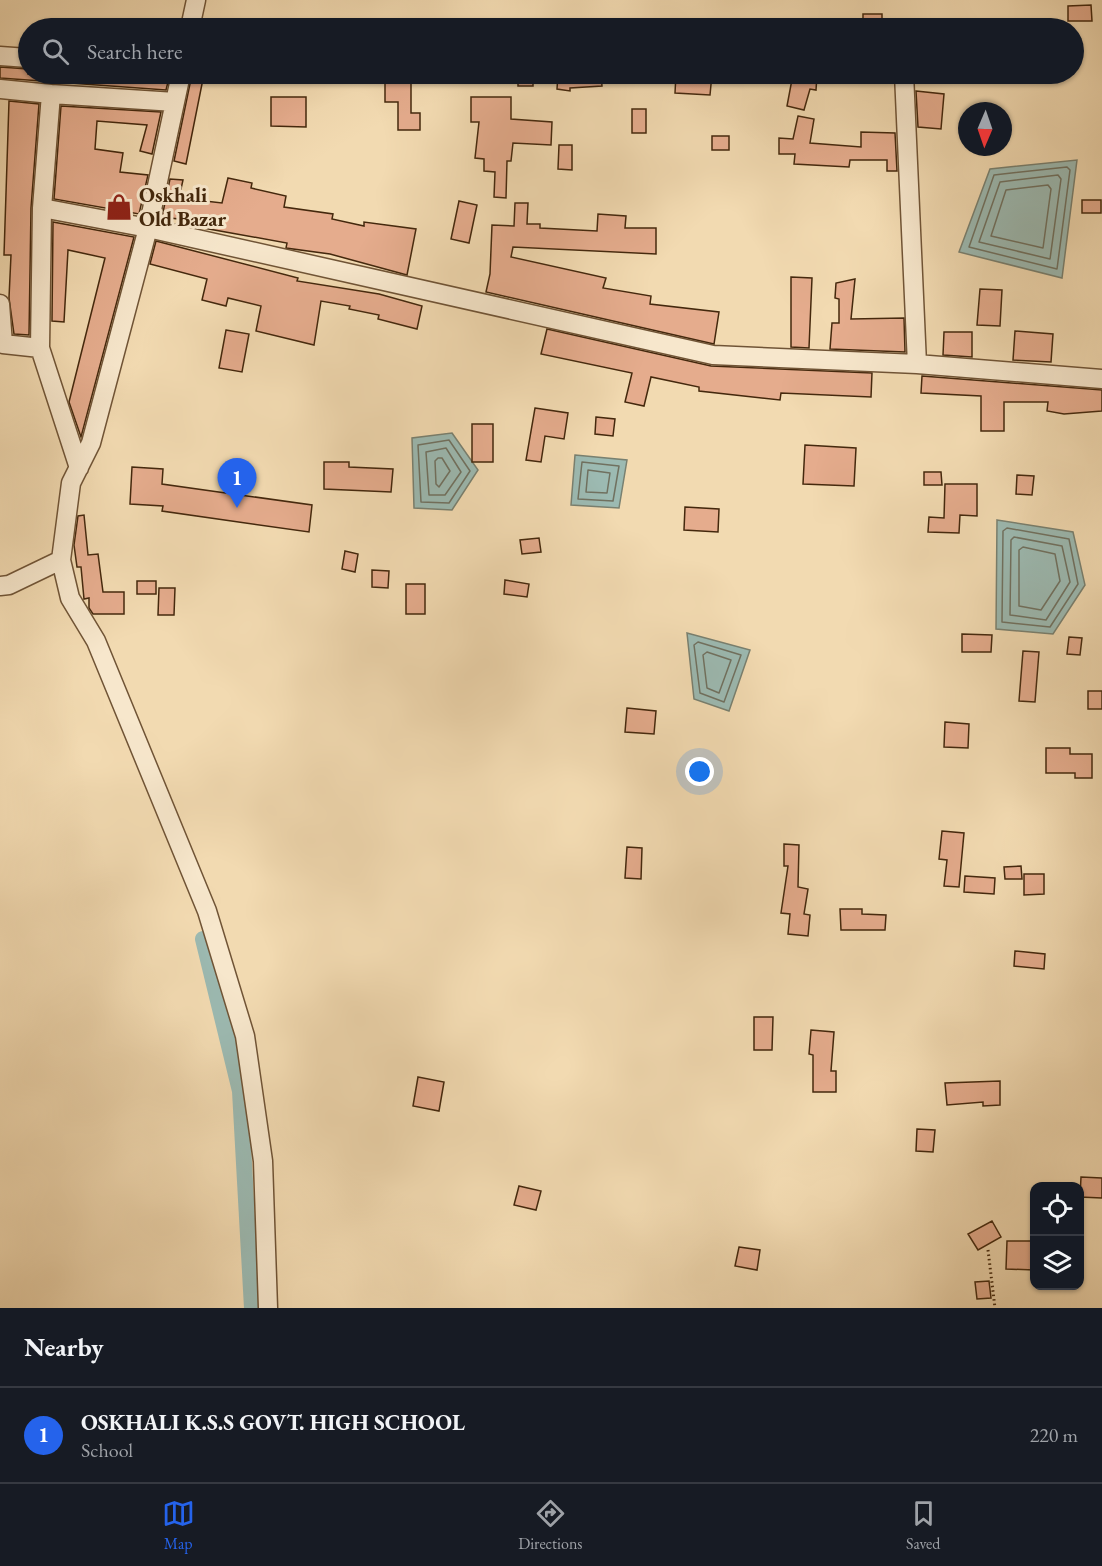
<!DOCTYPE html>
<style>
body{margin:0;font-family:"EB Garamond",serif;background:#242831;color:#f1f3f6}
.controls{position:absolute;right:18px;bottom:18px;display:grid;overflow:hidden;border-radius:12px;box-shadow:0 2px 4px #0004}
.controls button{width:54px;height:54px;display:grid;place-items:center;padding:0;border:0;border-bottom:2px solid #363941;background:#171b24;color:#f1f3f6;font:30px sans-serif}
.compass{position:absolute;left:958px;top:102px;width:54px;height:54px;border-radius:50%;background:#171b24;box-shadow:0 2px 4px #0004;rotate:182deg}
.you{position:absolute;left:700px;top:772px;width:21px;height:21px;margin:-15px;border:4px solid #fff;border-radius:50%;background:#1a73e8;box-shadow:0 0 0 9px #1a73e833}
.badge{display:grid;place-items:center;width:39px;height:39px;border-radius:50%;background:#2563eb;color:#fff;font-size:20px;font-weight:700}
.pin{position:absolute;translate:-50% -50px;filter:drop-shadow(0 2px 3px #0008)}
.pin::after{content:'';position:absolute;top:32px;width:21px;height:18px;background:inherit;clip-path:polygon(0 0,100% 0,50% 100%)}
.list{margin:0;padding:0;list-style:none}
h2{display:flex;justify-content:space-between;align-items:center;height:78px;margin:0;padding:0 24px;font-size:26px}
h2 small{font-size:20px;font-weight:400;color:#9ea1a6}
.list li{display:grid;grid-template-columns:39px 1fr auto;gap:18px;align-items:center;box-sizing:border-box;height:96px;padding:0 24px;border-top:2px solid #363941}
.list b{display:block;font-size:22px;white-space:nowrap}
.list p{margin:0;font-size:20px;white-space:nowrap;color:#9ea1a6}
.list em{font-size:20px;font-style:normal;color:#9ea1a6}
.icon{flex:none;width:33px;height:33px;fill:none;stroke:currentColor;stroke-width:2;stroke-linecap:round;stroke-linejoin:round}
.map{position:relative;flex:none;width:1102px;height:1308px;overflow:hidden}
.search{position:absolute;background:#171b24;box-shadow:0 2px 4px #0004;left:18px;right:18px;top:18px;height:66px;display:flex;align-items:center;gap:15px;box-sizing:border-box;padding:0 21px;border-radius:33px;color:#9ea1a6;font-size:22px}
.sheet{height:174px;background:#171b24}
nav{display:flex;justify-content:space-around;align-items:center;box-sizing:border-box;height:84px;border-top:2px solid #363941;background:#171b24;font-size:16px;color:#9ea1a6}
nav a{display:grid;justify-items:center;gap:3px}
nav .on{color:#2563eb}
.map>svg:first-child{display:block}
.water{fill:#9cbab2;stroke:#798070;stroke-width:1.5}
.lines{fill:none;stroke-linecap:round;stroke-linejoin:round}
.shore{stroke:#707160;stroke-width:1.5}
.canal{stroke:#9cbab2;stroke-width:16}
.building{fill:#e5ac8d;stroke:#44280d;stroke-width:1.5}
.minor-casing{stroke:#705436;stroke-width:21}
.path{stroke:#44280d;stroke-width:3;stroke-dasharray:1.5 3;stroke-linecap:butt}
.minor{stroke:#f7e7cc;stroke-width:18}
.labels{text-anchor:middle;stroke-width:6;stroke-linejoin:round;paint-order:stroke}
.poi-label{font-size:21px;font-weight:bold;fill:#44280d;stroke:#f7e7cc;text-anchor:start}
</style>
<div class="map">
<svg width="1102" height="1308" viewBox="0 0 1102 1308">
<rect width="100%" height="100%" fill="#f2dab1"/>
<filter id="stains"><feTurbulence type="fractalNoise" baseFrequency=".00333" numOctaves="4"/><feColorMatrix values="0 0 0 0 .2 0 0 0 0 .09 0 0 0 0 .02 0 0 0 .5 -.17"/></filter>
<radialGradient id="worn" r=".72"><stop offset=".6" stop-color="#630" stop-opacity="0"/><stop offset="1" stop-color="#630" stop-opacity=".3"/></radialGradient>
<path class="water" d="M1077,160L1062,278L959,252L990,169Z
M452,433L478,470L452,510L414,508L412,438Z
M575,455L627,460L619,508L571,505Z
M997,520L1073,532L1085,585L1053,634L996,629Z
M687,633L750,650L729,711L694,699Z"/>
<g class="lines">
<path class="shore" d="M1067,167L1070,170L1057,269L969,247L994,175Z
M1058,175L1061,179L1050,259L979,242L1000,182Z
M1048,185L1051,189L1043,248L991,236L1006,190Z
M449,440L470,471L449,503L421,502L418,445Z
M446,448L461,472L445,495H429L426,452Z
M438,458H442L450,471L439,487L436,484L435,461Z
M582,462L619,466L613,501L578,499Z
M588,470L610,473L607,493L586,492Z
M1007,528L1069,539L1078,584L1050,627L1002,622L1003,531Z
M1014,537L1062,546L1070,582L1046,620L1010,615L1011,540Z
M1023,547L1055,554L1060,581L1041,610L1019,606V550Z
M698,642L741,655L724,702L700,693L694,645Z
M707,652L731,660L719,693L707,688L703,655Z"/>
<path class="canal" d="M203,939L240,1091L252,1308"/>
</g>
<path class="building" d="M1091,5L1092,21H1068V6Z
M863,14H882V26H863Z
M0,67L28,69V74H170L166,90L0,78Z
M192,74H204L186,164L174,161Z
M385,74H411V113H420V130H398V102H385Z
M518,74H533V86H518Z
M558,74H601L602,86L570,88V91L557,89Z
M676,74H712L710,95L675,93Z
M793,74L817,75L816,90L810,89L804,110L787,106Z
M916,91L944,94L941,129L918,127Z
M271,97H306V127L271,126Z
M471,97H511V119L552,122L551,145L513,143L511,161H507L506,198L494,197L495,172L484,171V159L475,158L479,122H471Z
M9,101L39,104L31,208L29,335L14,334L9,298L11,255H4Z
M61,106L161,112L152,154L140,151L147,125L97,121L95,149L123,153L120,172L148,175L139,214L54,199Z
M632,109H646V133H632Z
M798,116L814,119L810,143L861,147V132L895,133L897,171H887V160H850L849,167L794,164L795,154H779V138L793,139Z
M712,136H729V150H712Z
M559,145H572V170L558,169Z
M228,178L252,183L251,188L286,196L284,207L333,214L332,219L364,226V222L416,229L407,275L330,254L286,248L287,243L187,225V220L162,217L170,179L183,180L179,198L222,203Z
M1082,200H1101V213H1082Z
M459,201L477,205L469,243L451,239Z
M515,203H528L527,224H540V228L597,231L598,214L626,216L625,228H656V254L513,247L511,257L606,278L603,288L651,296L650,304L719,312L714,344L486,292L490,274L492,225L514,226Z
M53,222L134,237L81,437L69,402L105,258L68,250L64,322L52,321Z
M156,241L298,278L297,281L379,294L422,306L417,329L378,319L379,315L349,309L350,306L321,301L314,345L256,331L261,306L228,298L226,306L202,300L207,279L150,264Z
M791,277L812,278L809,348L791,347Z
M855,279L851,319L904,318L905,352L830,349L832,323H839V299L835,298L836,283Z
M980,289L1002,290L1000,326L977,325Z
M547,329L711,366L872,373L871,397L781,393L780,400L699,391V387L651,377L644,406L625,402L632,373L541,354Z
M226,330L249,334L242,372L219,368Z
M1015,331L1053,334L1051,362L1013,360Z
M944,332H972V357L943,355Z
M922,376L1102,390V411L1064,414L1047,411L1048,402H1004V431H981V396L921,393Z
M535,408L568,413L564,439L545,436L541,462L526,460Z
M596,417L615,419L613,436L595,434Z
M472,424H493V462H472Z
M805,445L856,448L854,486L803,484Z
M324,462H349V467L393,469L391,492L324,489Z
M132,467L163,469L162,484L312,505L309,532L162,511L163,506L130,504Z
M924,472H941L942,485H924Z
M1017,475L1034,476L1032,495L1016,494Z
M945,484H977V516L960,515L959,533L928,532L929,517L944,518Z
M685,507L719,509L718,532L684,530Z
M84,515L88,555L98,554L103,592H124V614H93L89,608V598L84,599L81,567H77L74,545L78,516Z
M539,538L541,552L522,554L520,540Z
M345,551L358,554L355,572L342,569Z
M372,570L389,571L388,588L372,587Z
M505,580L529,584L527,597L504,594Z
M137,581H156V594H137Z
M406,584H425V614H406Z
M159,588H175L174,615H158Z
M962,634L992,635L991,652H962Z
M1069,637L1082,638L1080,655L1067,654Z
M1023,651L1039,652L1035,702L1019,701Z
M1088,691H1102V709H1088Z
M627,708L656,711L654,734L625,732Z
M945,722L969,724L968,748L944,747Z
M1046,748H1070V754H1092V778H1075V773H1046Z
M942,831L964,833L959,887L944,886L947,860L939,859Z
M784,844L799,845L798,887L808,889L804,914L810,915L808,936L788,934L790,914L781,913L788,866H784Z
M627,847L642,848L641,879L625,878Z
M1021,866L1022,879H1005L1004,867Z
M1024,874H1044V894L1024,895Z
M965,876L995,878L994,894L964,892Z
M840,909H862V914L886,915L885,930H841Z
M1015,951L1045,954L1044,969L1014,966Z
M754,1017H773L772,1050H754Z
M811,1030L834,1032L831,1071H836V1092H813V1055L809,1054Z
M418,1077L444,1082L439,1111L413,1106Z
M1000,1081V1105L983,1106V1102L947,1105L945,1083Z
M917,1129L935,1130L933,1152L916,1151Z
M1081,1177L1102,1178V1198L1080,1197Z
M519,1186L541,1191L536,1210L514,1205Z
M992,1221L1001,1237L978,1250L968,1234Z
M1007,1241H1034V1270L1006,1269Z
M739,1247L760,1250L757,1270L735,1266Z
M989,1281L991,1298L977,1299L975,1282Z"/>
<g class="lines">
<defs>
<path id="minor" d="M190,28L196,0
M0,56L28,58
M181,74L148,228L91,443L71,483L61,560L70,598L96,641L207,911L245,1036L263,1161L268,1308
M904,74L917,364
M0,89L51,94
M42,208L148,228L713,355L917,364L1102,379
M0,304L3,344L40,348
M79,468L40,348L42,208L51,94L175,102
M0,586L9,585L61,560"/>
</defs>
<use href="#minor" class="minor-casing"/>
<path class="path" d="M988,1250L995,1308"/>
<use href="#minor" class="minor"/>
</g>
<defs>
<symbol id="shop-bare" viewBox="-9 -9 18 18"><path d="M-5-2.5h2.3a2.7 3.5 0 0 1 5.4 0H5L5.5 6h-11ZM-1.5-2.5h3a1.5 2.3 0 0 0-3 0Z" fill="#8f2418" stroke="#f7e7cc" stroke-width="2.5" paint-order="stroke"/></symbol>
</defs>
<g fill-rule="evenodd">
<use href="#shop-bare" x="100" y="188" width="38" height="38"/>
</g>
<g class="labels">
<g class="poi-label">
<text x="139" y="202">Oskhali<tspan x="139" dy="24">Old Bazar</tspan></text>
</g>
</g>
<rect width="100%" height="100%" filter="url(#stains)"/>
<rect width="100%" height="100%" fill="url(#worn)"/>
</svg>
<div class="controls">
<button><svg class="icon" aria-label="locate" viewBox="0 0 24 24"><circle cx="12" cy="12" r="6"/><path d="M12 2v4M12 18v4M2 12h4M18 12h4"/></svg></button>
<button><svg class="icon" aria-label="layers" viewBox="0 0 24 24"><path d="M12 4l9 5-9 5-9-5zM3 14l9 5 9-5"/></svg></button>
</div>
<svg class="compass" viewBox="-18 -18 36 36"><path d="M0-13l5 13h-10z" fill="#e53935"/><path d="M0 13l5-13h-10z" fill="#9ea1a6"/></svg>
<div class="you"></div>
<div class="pin badge" style="left:237px;top:508px">1</div>
<div class="search"><svg class="icon" aria-label="search" viewBox="0 0 24 24"><circle cx="10" cy="10" r="6"/><path d="M15 15l6 6"/></svg>Search here</div>
</div>
<section class="sheet">
<h2>Nearby<small></small></h2>
<ul class="list">
<li><span class="badge">1</span><div><b>OSKHALI K.S.S GOVT. HIGH SCHOOL</b><p>School</p></div><em>220 m</em></li>
</ul>
</section>
<nav>
<a class="on"><svg class="icon" aria-label="map" viewBox="0 0 24 24"><path d="M3 6l6-2 6 2 6-2v14l-6 2-6-2-6 2zM9 4v14M15 6v14"/></svg>Map</a>
<a><svg class="icon" aria-label="directions" viewBox="0 0 24 24"><path d="M12 3l9 9-9 9-9-9zM9 14v-3h6M13 9l2 2-2 2"/></svg>Directions</a>
<a><svg class="icon" aria-label="saved" viewBox="0 0 24 24"><path d="M7 4h10v16l-5-4-5 4z"/></svg>Saved</a>
</nav>
